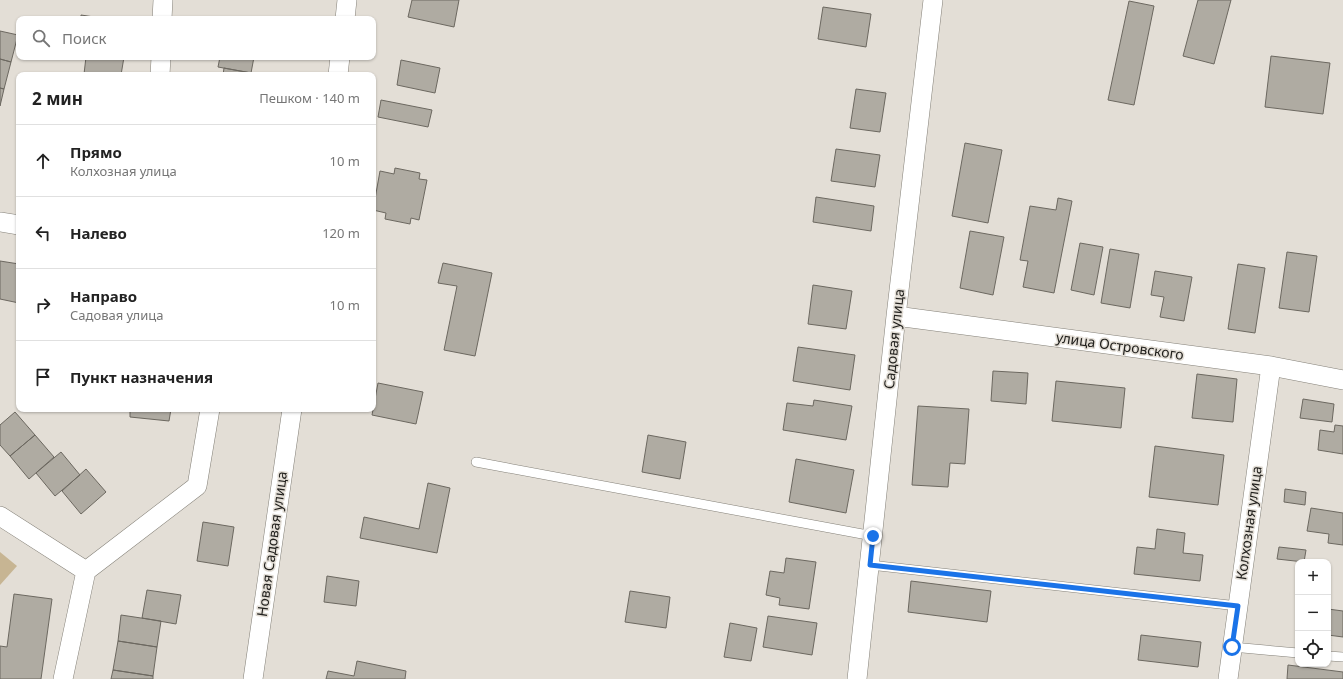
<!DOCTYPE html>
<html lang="ru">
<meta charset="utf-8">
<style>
body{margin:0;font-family:"Noto Sans",sans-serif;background:#f2f2f2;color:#222}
.controls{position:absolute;right:12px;bottom:12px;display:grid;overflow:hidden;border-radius:8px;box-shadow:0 1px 3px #0004}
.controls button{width:36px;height:36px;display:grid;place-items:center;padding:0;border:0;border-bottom:1px solid #e0e0e0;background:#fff;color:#222;font:20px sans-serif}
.stop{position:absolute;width:12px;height:12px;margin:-9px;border:3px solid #1a73e8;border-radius:50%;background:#fff}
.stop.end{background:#1a73e8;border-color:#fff;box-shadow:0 1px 4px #0008}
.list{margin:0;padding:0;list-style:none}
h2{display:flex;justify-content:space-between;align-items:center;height:52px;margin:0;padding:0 16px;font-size:17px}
h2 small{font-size:13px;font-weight:400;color:#767676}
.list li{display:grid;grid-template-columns:26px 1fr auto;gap:12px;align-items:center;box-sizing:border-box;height:72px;padding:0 16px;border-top:1px solid #e0e0e0}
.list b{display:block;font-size:15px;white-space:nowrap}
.list p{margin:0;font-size:13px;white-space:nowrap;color:#767676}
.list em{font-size:13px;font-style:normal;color:#767676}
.icon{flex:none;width:22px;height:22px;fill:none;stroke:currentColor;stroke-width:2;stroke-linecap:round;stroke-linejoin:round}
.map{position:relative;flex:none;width:1343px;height:679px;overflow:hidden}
.search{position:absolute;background:#fff;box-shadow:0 1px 3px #0004;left:16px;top:16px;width:360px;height:44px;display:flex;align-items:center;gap:10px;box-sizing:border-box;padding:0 14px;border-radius:8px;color:#767676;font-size:15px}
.panel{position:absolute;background:#fff;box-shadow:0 1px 3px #0004;left:16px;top:72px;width:360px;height:340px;border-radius:8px}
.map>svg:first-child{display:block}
.green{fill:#c7b593}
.building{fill:#afaba2;stroke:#6c6860}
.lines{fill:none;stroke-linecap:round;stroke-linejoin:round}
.service-casing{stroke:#848078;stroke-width:10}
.minor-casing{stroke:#848078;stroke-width:20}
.service{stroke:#fff;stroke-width:9}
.minor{stroke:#fff;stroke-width:19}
.route{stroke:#1a73e8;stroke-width:5}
.labels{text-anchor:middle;stroke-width:3;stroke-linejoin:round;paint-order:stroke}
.street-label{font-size:14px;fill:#21201d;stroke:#e3ded6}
</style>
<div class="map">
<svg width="1343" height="679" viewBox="0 0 1343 679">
<rect width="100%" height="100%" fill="#e3ded6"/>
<path class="green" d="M0,552L17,566L0,585Z"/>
<path class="building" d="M412,0H459L454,27L408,17Z
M1198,0H1231L1214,64L1183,56Z
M1129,1L1154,6L1134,105L1108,100Z
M823,7L871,14L866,47L818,39Z
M81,15L107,19H81Z
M0,31L18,35L11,62L0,59Z
M1271,56L1330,63L1323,114L1265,107Z
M86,57H124L121,75L84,74Z
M220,57H254L251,73L218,67Z
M0,59L11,62L4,89L0,88Z
M401,60L440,68L435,93L397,85Z
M224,68L257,74V75H223Z
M0,88L4,89L0,106Z
M856,89L886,93L880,132L850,128Z
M381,100L432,110L428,127L378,117Z
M965,143L1002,150L988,223L952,216Z
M836,149L880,155L875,187L831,181Z
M395,168L420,173L419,179L427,180L419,220L411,218L410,224L385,219L386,213L373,210L380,171L394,174Z
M816,197L874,206L871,231L813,222Z
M1058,198L1072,201L1054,293L1023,287L1028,261L1020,260L1030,206L1056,210Z
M970,231L1004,237L993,295L960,288Z
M1080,243L1103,247L1094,295L1071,290Z
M1110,249L1139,254L1130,308L1101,303Z
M1287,252L1317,256L1309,312L1279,308Z
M0,261L19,264V303L0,299Z
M443,263L492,273L475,356L444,350L457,286L438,283Z
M1238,264L1265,268L1255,333L1228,329Z
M1155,271L1192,277L1184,321L1160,317L1164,297L1151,295Z
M813,285L852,291L846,329L808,324Z
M798,347L855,355L850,390L793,381Z
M993,371L1028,373L1026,404L991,401Z
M1197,374L1237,379L1233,422L1192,418Z
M1056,381L1125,388L1121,428L1052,421Z
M378,383L423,392L416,424L372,415Z
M1303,399L1334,404L1332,422L1300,418Z
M814,400L852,406L846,440L783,430L787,403L813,406Z
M918,406L969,409L965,464L950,463L948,487L912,485Z
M130,409H171L169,421L130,417Z
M15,412L35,435L10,456L0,445V425Z
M1335,425L1343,426V454L1318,450L1320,430L1334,432Z
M35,435L54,457L29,479L10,456Z
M648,435L686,442L680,479L642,472Z
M1155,446L1224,455L1218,505L1149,497Z
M61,452L80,475L55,496L36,473Z
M796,459L854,470L846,513L789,502Z
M86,469L106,492L81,514L62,491Z
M428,483L450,488L437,553L360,538L364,517L419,529Z
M1285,489L1306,492L1305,505L1284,502Z
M1311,508L1343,513V545L1328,543L1329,534L1307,531Z
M203,522L234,527L228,566L197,561Z
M1157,529L1185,533L1183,553L1203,555L1200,581L1134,574L1137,547L1155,549Z
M1279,547L1306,550L1304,562L1277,559Z
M786,558L816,562L809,609L779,605L780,598L766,595L770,571L784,573Z
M327,576L359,581L356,606L324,602Z
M911,581L991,591L987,622L908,612Z
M147,590L181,595L176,624L142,618Z
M630,591L670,597L666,628L625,622Z
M14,594L52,599L41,679H0V646L7,647Z
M1328,609L1343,611V637L1328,635Z
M121,615L161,621L157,647L118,641Z
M768,616L817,623L812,655L763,647Z
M730,623L757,628L751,661L724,657Z
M1141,635L1201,642L1198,667L1138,660Z
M118,641L157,647L153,676L113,670Z
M357,661L406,671L405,679H326L328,671L354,676Z
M1288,665L1343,672V679H1287Z
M113,670L153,676V679H111Z"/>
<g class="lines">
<defs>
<path id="service" d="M476,462L873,536
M870,565L1238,606
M1232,647L1298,653
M1328,656L1343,657"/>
<path id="minor" d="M162,19L163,0
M345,19L347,0
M160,75L161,57
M338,75L340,57
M0,222L19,225
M896,316L1271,366L1343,380
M0,516L86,571
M63,679L86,571L197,486L210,409
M253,679L292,409
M857,679L896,316L933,0
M1228,679L1271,366"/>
</defs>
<use href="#service" class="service-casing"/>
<use href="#minor" class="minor-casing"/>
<use href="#service" class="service"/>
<use href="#minor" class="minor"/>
</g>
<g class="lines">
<path class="route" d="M873,536L870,565L1238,606L1232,647"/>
</g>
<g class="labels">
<g class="street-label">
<text transform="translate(894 339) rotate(-84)" y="5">Садовая улица</text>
<text transform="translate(1120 346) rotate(8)" y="5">улица Островского</text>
<text transform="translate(1249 523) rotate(-82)" y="5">Колхозная улица</text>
<text transform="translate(272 544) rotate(-82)" y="5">Новая Садовая улица</text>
</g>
</g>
</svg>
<div class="controls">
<button>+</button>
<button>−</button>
<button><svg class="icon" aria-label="locate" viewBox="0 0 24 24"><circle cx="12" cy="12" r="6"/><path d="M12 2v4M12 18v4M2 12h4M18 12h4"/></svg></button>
</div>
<div class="stop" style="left:1232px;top:647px"></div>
<div class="stop end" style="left:873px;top:536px"></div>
<div class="search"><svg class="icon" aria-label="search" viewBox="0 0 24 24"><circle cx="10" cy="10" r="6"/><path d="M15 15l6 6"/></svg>Поиск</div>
<section class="panel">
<h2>2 мин<small>Пешком · 140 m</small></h2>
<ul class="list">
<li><svg class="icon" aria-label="ahead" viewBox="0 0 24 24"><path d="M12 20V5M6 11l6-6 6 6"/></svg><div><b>Прямо</b><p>Колхозная улица</p></div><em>10 m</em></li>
<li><svg class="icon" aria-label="left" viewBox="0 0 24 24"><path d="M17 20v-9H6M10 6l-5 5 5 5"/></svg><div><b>Налево</b></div><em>120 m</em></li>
<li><svg class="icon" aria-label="right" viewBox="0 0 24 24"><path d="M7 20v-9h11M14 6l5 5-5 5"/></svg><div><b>Направо</b><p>Садовая улица</p></div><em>10 m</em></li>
<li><svg class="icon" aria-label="arrive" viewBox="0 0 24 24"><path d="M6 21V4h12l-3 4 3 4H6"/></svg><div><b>Пункт назначения</b></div></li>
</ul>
</section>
</div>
